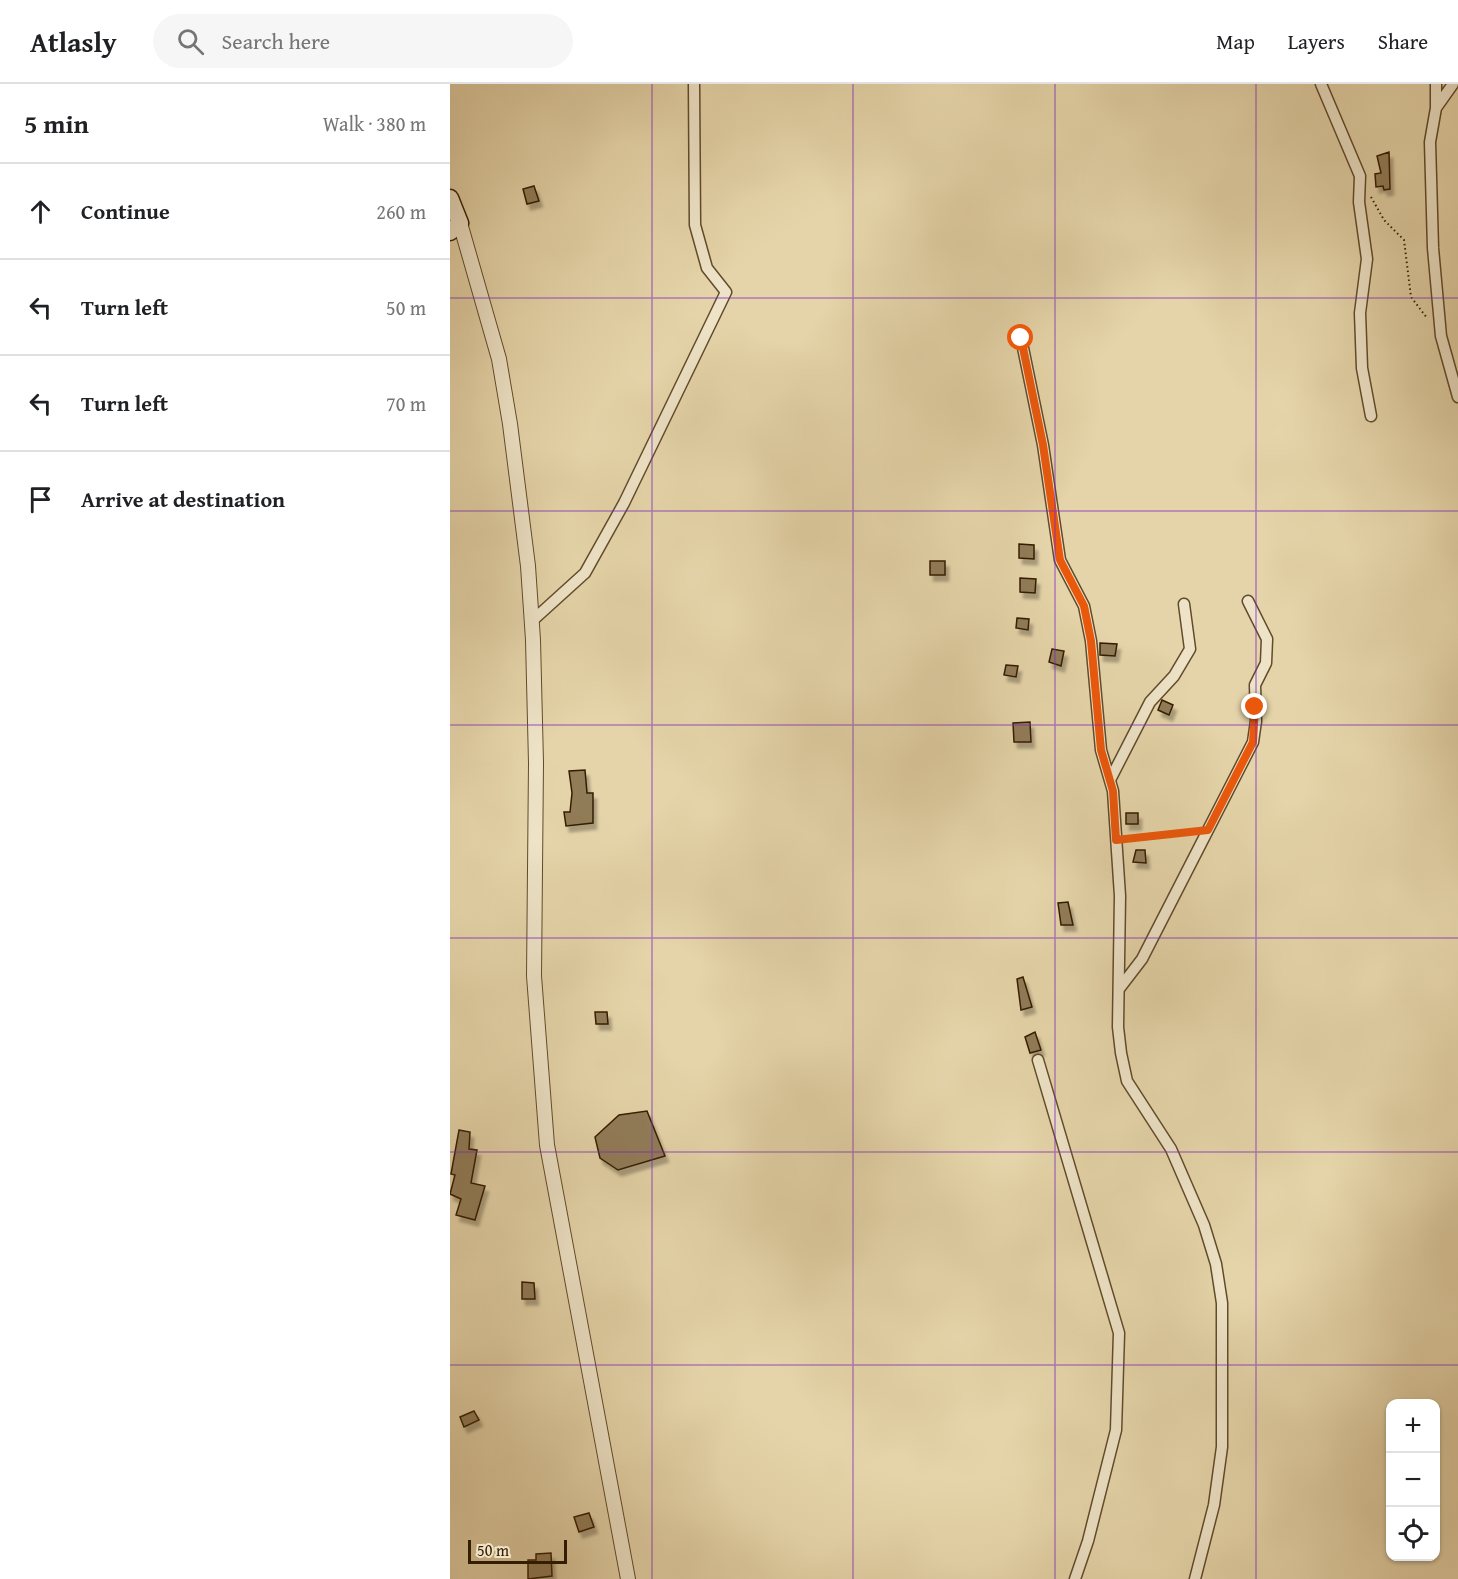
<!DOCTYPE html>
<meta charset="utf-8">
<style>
body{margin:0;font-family:"Gentium Book Plus",serif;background:#f6f6f6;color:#202124}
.controls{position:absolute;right:18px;bottom:18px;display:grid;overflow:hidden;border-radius:12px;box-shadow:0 2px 4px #0004}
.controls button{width:54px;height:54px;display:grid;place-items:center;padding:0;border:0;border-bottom:2px solid #e0e0e0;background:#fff;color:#202124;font:30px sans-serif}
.scale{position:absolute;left:18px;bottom:15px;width:99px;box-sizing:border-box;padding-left:6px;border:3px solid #351d00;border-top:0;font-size:16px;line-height:21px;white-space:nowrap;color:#351d00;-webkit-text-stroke:4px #eee3c7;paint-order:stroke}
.stop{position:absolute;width:18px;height:18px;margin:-14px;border:4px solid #ea580c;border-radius:50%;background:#fff}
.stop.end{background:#ea580c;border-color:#fff;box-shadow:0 2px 6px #0008}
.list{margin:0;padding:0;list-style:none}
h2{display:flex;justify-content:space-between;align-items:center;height:78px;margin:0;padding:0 24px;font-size:26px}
h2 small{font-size:20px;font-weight:400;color:#757577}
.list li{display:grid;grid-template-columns:39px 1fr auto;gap:18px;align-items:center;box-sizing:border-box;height:96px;padding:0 24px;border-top:2px solid #e0e0e0}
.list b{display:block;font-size:22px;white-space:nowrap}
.list em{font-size:20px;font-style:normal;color:#757577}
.icon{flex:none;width:33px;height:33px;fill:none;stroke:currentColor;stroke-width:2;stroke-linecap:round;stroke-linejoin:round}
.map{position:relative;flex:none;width:1008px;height:1495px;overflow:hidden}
header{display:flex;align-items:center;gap:36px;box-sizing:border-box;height:84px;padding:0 30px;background:#fff;border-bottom:2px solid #e0e0e0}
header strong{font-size:28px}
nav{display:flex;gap:33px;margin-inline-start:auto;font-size:21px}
.search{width:420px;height:54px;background:#f6f6f6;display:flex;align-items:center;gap:15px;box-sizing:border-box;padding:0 21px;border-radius:33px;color:#757577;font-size:22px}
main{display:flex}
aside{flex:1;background:#fff}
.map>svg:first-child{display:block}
.building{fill:#917c58;stroke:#351d00;stroke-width:1.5;filter:url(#shadow)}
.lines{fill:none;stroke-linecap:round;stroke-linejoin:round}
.minor-casing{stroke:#614b2a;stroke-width:13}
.tertiary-casing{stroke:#614b2a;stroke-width:16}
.secondary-casing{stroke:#351d00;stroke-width:19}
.path{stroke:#351d00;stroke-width:2;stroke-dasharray:1.5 3;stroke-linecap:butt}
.minor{stroke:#eee3c7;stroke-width:10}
.tertiary{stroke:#eee3c7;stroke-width:14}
.secondary{stroke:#eee3c7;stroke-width:16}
.route{stroke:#ea580c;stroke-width:8}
.grid{fill:none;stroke:#7b2cbf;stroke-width:1.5;stroke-opacity:0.55}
</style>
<header>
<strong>Atlasly</strong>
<div class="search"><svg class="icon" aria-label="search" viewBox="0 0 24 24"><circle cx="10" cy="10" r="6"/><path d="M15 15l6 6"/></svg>Search here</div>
<nav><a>Map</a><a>Layers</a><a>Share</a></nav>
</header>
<main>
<aside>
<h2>5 min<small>Walk · 380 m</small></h2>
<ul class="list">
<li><svg class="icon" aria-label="ahead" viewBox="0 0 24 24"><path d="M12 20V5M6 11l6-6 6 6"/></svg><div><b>Continue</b></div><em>260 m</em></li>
<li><svg class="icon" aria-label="left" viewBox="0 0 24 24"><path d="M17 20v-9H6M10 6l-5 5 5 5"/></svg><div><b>Turn left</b></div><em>50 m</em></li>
<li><svg class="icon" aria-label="left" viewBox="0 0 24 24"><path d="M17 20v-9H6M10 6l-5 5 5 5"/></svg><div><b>Turn left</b></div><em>70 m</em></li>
<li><svg class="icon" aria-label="arrive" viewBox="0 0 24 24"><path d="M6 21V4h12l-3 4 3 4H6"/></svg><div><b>Arrive at destination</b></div></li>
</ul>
</aside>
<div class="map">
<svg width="1008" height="1495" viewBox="0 0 1008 1495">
<defs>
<filter id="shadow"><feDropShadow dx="3.5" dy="6" stdDeviation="1.5" flood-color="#0004"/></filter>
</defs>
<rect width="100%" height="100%" fill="#e5d4a9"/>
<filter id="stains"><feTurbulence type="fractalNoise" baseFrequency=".00333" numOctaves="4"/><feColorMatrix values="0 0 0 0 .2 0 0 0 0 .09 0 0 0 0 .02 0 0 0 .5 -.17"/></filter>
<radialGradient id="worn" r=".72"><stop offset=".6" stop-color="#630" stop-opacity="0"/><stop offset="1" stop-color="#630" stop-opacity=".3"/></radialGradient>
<path class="building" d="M939,68L940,105L934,106L933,102L926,103L925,90L931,89L927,72Z
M84,102L89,117L77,120L73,105Z
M569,460L584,461V475L569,474Z
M480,477H495V491H480Z
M570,494L586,495L585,509L570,508Z
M567,534L579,535L578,546L566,544Z
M650,559L667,560L665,572L650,571Z
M602,565L614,567L611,582L599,578Z
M556,581L568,582L566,593L554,591Z
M712,616L723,621L719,631L708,626Z
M580,638L581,658H564L563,639Z
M135,686L137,709H143V739L116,742L114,728H120L122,709L119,687Z
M676,729H688V740H676Z
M686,766H695L696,779L683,778Z
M618,818L623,841H611L608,819Z
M573,893L582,923L571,926L567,895Z
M145,928H157L158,940H146Z
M585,948L591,966L580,969L575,953Z
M197,1027L215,1072L168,1086L150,1074L145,1053L169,1031Z
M9,1046L20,1048L19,1065L27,1066L21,1099L35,1102L25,1136L6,1131L11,1115L0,1110L5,1091L1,1090Z
M72,1198L84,1199L85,1215H72Z
M24,1327L29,1336L14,1343L10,1333Z
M139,1429L144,1443L129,1448L124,1433Z
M101,1469L102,1492L78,1495V1476H86V1470Z"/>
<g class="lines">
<defs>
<path id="minor" d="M871,0L910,92L909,118L917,175L910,229L912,284L921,332
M986,0V24L980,58L983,164L991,252L1008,313
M986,24L1003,0
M571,254L593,361L610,476L634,522L641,557L651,666L663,707L670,812L668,943L671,969L677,997L721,1065L754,1141L766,1180L772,1219V1363L764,1421L745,1495
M82,537L135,489L174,419L276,208L257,184L245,141L244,0
M660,696L700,618L724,592L740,565L734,520
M669,905L692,875L803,658L806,637L805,601L816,579L817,555L798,517
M588,976L669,1249L666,1346L638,1457L625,1495"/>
<path id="tertiary" d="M10,139L49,275L60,340L78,482L83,556L86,679L84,892L97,1061L178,1495"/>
<path id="secondary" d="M0,114L10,139L0,148"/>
</defs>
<use href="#minor" class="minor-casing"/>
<use href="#tertiary" class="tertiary-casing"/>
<use href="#secondary" class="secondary-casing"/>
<path class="path" d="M921,113L934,136L954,156L961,213L977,234
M678,754L744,746"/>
<use href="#minor" class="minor"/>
<use href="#tertiary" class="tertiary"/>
<use href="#secondary" class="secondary"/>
</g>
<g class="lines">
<path class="route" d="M571,254L593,361L610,476L634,522L641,557L651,666L663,707L666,756L758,746L803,658L805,623"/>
</g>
<path class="grid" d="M202,0V1495M403,0V1495M605,0V1495M806,0V1495M0,214H1008M0,427H1008M0,641H1008M0,854H1008M0,1068H1008M0,1281H1008"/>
<rect width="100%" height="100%" filter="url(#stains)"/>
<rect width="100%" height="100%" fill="url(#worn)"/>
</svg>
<div class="controls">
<button>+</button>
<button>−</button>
<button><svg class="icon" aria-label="locate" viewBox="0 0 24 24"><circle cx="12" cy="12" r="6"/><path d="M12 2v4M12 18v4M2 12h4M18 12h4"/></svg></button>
</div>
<div class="scale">50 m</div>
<div class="stop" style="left:571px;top:254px"></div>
<div class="stop end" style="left:805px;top:623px"></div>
</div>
</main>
